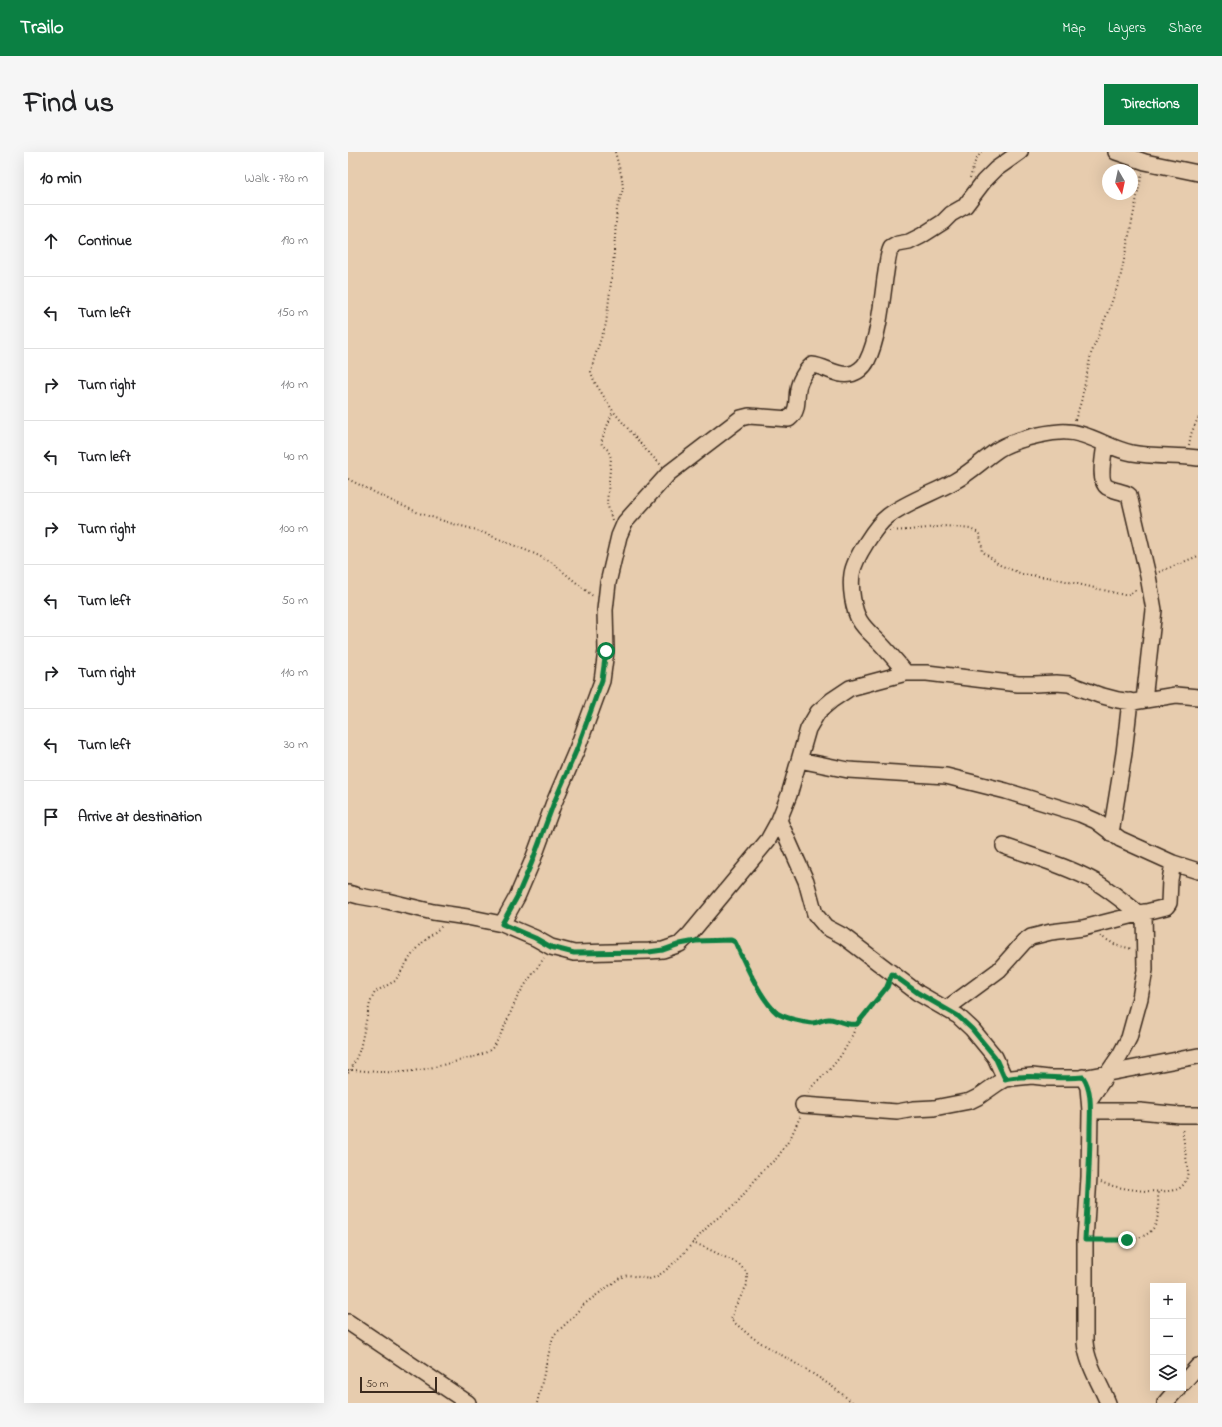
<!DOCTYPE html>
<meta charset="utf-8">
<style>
body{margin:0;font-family:"Indie Flower",sans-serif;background:#f6f6f6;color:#202124}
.controls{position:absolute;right:12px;bottom:12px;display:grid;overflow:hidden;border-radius:0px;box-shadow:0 4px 16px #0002}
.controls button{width:36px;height:36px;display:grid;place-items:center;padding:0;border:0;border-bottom:1px solid #e0e0e0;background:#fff;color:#202124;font:20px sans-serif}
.compass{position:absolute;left:754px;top:12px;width:36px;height:36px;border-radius:50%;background:#fff;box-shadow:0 4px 16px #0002;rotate:171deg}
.scale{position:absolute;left:12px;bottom:10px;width:77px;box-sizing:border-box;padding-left:4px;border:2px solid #3b2a1e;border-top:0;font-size:11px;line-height:14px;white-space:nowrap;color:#3b2a1e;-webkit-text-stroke:3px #e7ccae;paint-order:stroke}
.stop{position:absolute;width:12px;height:12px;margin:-9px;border:3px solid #0b8043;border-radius:50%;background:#fff}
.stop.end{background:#0b8043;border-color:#fff;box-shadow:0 1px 4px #0008}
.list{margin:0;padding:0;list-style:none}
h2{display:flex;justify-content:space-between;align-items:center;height:52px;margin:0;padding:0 16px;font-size:17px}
h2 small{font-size:13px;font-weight:400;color:#757577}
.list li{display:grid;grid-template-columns:26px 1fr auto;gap:12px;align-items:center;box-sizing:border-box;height:72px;padding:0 16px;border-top:1px solid #e0e0e0}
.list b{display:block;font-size:15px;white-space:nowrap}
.list em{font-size:13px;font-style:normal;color:#757577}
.icon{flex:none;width:22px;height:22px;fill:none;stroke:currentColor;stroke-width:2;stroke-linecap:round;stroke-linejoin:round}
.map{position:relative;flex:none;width:850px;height:1251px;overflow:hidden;border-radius:0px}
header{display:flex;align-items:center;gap:24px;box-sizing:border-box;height:56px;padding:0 20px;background:#0b8043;color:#fff}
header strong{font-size:19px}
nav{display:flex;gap:22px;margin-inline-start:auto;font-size:14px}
.intro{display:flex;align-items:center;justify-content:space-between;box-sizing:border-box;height:96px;padding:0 24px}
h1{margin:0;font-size:28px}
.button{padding:10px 18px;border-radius:0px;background:#0b8043;color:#fff;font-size:14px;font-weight:700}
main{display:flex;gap:24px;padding:0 24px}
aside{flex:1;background:#fff;border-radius:0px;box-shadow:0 4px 16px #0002}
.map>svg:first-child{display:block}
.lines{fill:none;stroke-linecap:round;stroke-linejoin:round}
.minor-casing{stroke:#3b2a1e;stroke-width:18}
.path{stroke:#3b2a1e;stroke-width:2;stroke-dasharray:1 3;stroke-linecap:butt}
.minor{stroke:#e7ccae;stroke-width:15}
.route{stroke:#0b8043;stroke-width:5}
</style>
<header>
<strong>Trailo</strong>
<nav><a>Map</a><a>Layers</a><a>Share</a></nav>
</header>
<div class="intro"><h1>Find us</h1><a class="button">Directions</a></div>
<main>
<aside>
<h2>10 min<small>Walk · 780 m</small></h2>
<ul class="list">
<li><svg class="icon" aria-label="ahead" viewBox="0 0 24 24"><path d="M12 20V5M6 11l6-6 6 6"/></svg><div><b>Continue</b></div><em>190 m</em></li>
<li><svg class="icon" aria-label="left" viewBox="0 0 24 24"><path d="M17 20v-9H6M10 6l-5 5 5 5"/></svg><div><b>Turn left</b></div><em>150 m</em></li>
<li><svg class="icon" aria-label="right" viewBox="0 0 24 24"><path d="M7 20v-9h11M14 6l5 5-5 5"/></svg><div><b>Turn right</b></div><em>110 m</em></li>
<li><svg class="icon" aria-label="left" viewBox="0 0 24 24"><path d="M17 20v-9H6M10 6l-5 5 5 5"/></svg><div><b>Turn left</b></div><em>40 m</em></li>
<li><svg class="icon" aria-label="right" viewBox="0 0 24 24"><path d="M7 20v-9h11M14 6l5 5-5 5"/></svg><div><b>Turn right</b></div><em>100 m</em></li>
<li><svg class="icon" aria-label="left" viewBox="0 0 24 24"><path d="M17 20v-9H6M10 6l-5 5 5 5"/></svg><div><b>Turn left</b></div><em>50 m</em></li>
<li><svg class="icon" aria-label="right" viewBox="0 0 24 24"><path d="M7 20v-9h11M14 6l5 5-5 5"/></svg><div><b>Turn right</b></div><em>110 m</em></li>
<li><svg class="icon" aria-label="left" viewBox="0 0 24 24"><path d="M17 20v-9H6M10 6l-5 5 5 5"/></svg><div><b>Turn left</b></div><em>30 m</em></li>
<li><svg class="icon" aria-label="arrive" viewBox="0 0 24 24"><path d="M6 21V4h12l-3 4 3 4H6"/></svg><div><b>Arrive at destination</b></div></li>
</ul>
</aside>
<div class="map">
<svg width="850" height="1251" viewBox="0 0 850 1251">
<rect width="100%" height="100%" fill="#e7ccae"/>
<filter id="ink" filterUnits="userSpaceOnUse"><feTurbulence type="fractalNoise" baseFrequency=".025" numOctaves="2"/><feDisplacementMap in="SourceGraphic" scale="8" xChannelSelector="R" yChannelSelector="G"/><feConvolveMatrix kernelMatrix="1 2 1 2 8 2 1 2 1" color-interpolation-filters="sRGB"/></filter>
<g filter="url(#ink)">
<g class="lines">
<defs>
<path id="minor" d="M768,0L797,10L850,21
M757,292C756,301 750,329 759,335C766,339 774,339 781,343L800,424L806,458L796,548
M558,521C549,510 540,499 530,489C524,483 516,476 512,469C505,458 502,435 504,422C506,407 528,373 540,364C560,349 586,341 607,329C623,320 636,307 651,297C666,288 695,281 712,280C738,278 759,296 784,301C806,305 828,303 850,306
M451,608L500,618L598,624L658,639L732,662L748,669L772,687L783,692L825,711L850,719
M431,668L458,729L467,762L478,775L495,784L570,841L610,864L624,877L647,905L657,927
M763,681L776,601L782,549
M656,694C686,705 719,714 748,730C763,739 776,750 790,761
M0,741L11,744L39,749L85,760L119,765L154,772L187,786L203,795L226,801L301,799L315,798L332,792L342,782L420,688L431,668L441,643L460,577L470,560L484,548L502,536L558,521H579L670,532H687L708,531L721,532L751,543L770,548L785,550L828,543L850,545
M154,772L169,745L184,710L205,653L229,597L254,529L258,499L257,458L260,431L271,384L277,370L321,321L393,266L401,264L441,267C451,259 448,248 450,237C451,229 458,218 464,213C477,214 490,225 502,222C509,221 516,215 519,209C530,188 534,150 537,126C539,116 539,104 543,96L550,92L561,90L573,84L595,70L603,62L617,54L636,29L648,17L672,0
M598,857L651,818L676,790L683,785L703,780L735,776L818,755L821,751L822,728L825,711
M735,925L740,935L742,959L741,1025L737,1088V1190C739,1212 752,1231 760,1251
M742,947L772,903L781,886L792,846L797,818L796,760
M455,953L549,960L566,957L586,956L622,949L630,945L650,931L657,927L664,926L684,924L701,926H734L850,904
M742,959H792L832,963H850
M0,1170L120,1251
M835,1231L850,1214
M817,1251L830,1236"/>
</defs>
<use href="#minor" class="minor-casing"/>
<path class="path" d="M267,0L274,26L275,37L269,56L265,114L258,172L246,207L243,220L246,229L265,259L298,298L313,313
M622,26L627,10L633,0
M727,268L733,250L743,202L763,152L772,127L794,21
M841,293L843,282L850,266
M0,327L42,348L71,361L102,371L129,378L187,402L203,410L246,445
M264,368L259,351L263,306L260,298L254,293L253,290L265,259
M541,379L561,378L598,374L622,377L631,381L632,384L635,400L652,413L674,422L705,426L776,443L782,442L789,437
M811,420L850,404
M752,784L768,793L784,797
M353,789C363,788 377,786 387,790C399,809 412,847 429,861C436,866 455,870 464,871C470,871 474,867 479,867C489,867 498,874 509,872L525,854L540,832
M0,918C12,918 24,920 36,920C64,922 91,914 117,907C127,904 138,903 145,895C154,883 162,861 169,846C177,832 187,819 196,806
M0,921L3,918L12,897L22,851L27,840L47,829L63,804L75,790L94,774
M460,941C464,932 474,926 481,918C494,904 502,890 509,872
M753,1030C768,1037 815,1043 830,1037C837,1034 839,1026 840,1019L834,976
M748,1088C767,1088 803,1093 809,1068C811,1059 810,1048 810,1039
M344,1091L354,1094L391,1112L399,1121V1133L387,1155L383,1168C391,1174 399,1182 407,1187C440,1208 475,1225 505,1251
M189,1251L203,1192L206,1183L223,1167L235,1153L273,1125L280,1123L301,1127L308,1125L317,1119L334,1103L363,1071L388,1052L415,1018L429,1006L442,987L452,965"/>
<use href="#minor" class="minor"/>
</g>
</g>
<g class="lines" filter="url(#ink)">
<path class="route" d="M258,499L254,528L229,597L205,653L184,710L169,745L154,772L187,786L203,795L226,801L301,800L315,798L332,792L348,789L383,788L387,790L388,792C396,810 415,850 429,861C436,866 455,870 464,871C471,871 475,866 482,867C491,868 499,874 509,872L539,835L544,822L570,841L610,864L624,877L647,905L657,927C683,921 709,928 735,925C745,940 742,960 742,977C742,1014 739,1051 737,1088H779"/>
</g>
</svg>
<div class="controls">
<button>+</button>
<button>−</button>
<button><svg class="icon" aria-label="layers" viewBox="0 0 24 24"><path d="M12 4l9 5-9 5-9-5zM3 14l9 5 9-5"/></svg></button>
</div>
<svg class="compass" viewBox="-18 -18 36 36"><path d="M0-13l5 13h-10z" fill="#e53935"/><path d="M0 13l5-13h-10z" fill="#757577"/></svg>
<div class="scale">50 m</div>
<div class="stop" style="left:258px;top:499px"></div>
<div class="stop end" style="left:779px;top:1088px"></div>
</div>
</main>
